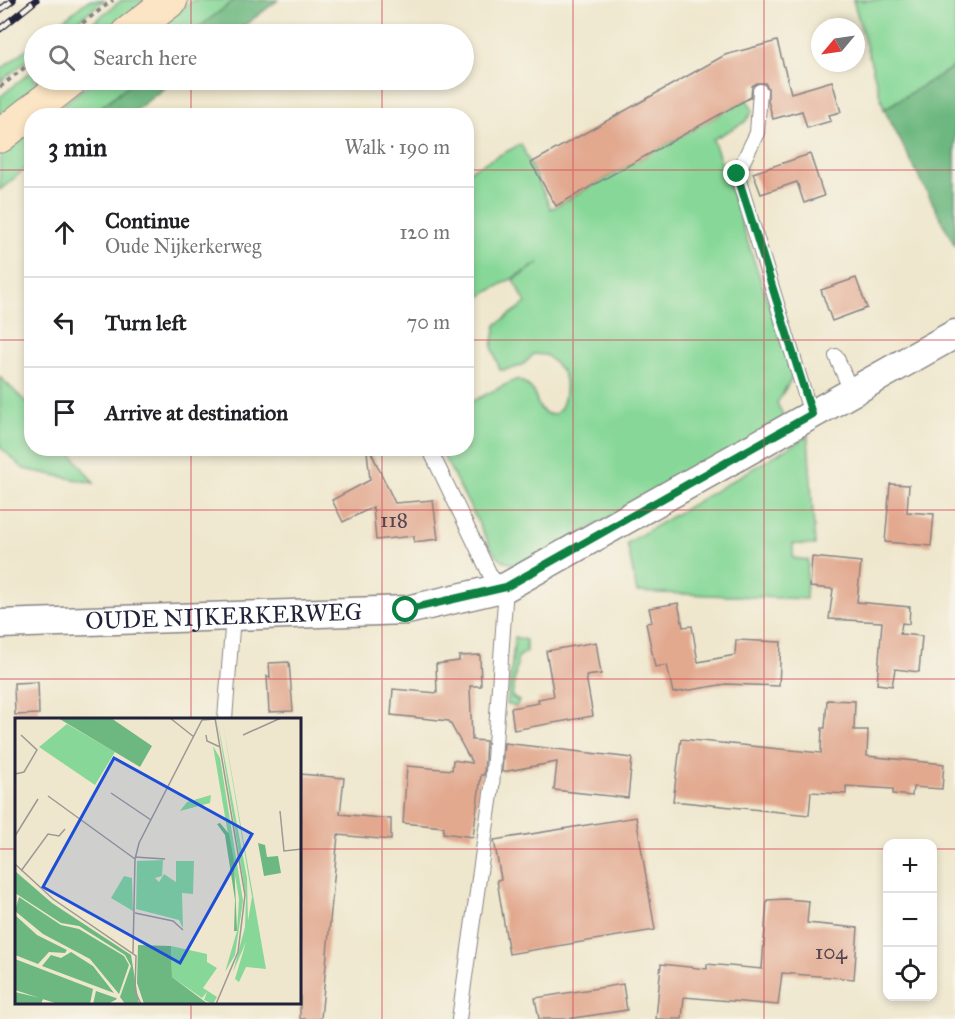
<!DOCTYPE html>
<meta charset="utf-8">
<style>
body{margin:0;font-family:"IM FELL Great Primer",serif;background:#f2f2f2;color:#202124}
.controls{position:absolute;right:18px;bottom:18px;display:grid;overflow:hidden;border-radius:12px;box-shadow:0 3px 9px #0003}
.controls button{width:54px;height:54px;display:grid;place-items:center;padding:0;border:0;border-bottom:2px solid #e0e0e0;background:#fff;color:#202124;font:30px sans-serif}
.compass{position:absolute;left:811px;top:18px;width:54px;height:54px;border-radius:50%;background:#fff;box-shadow:0 3px 9px #0003;rotate:241deg}
.stop{position:absolute;width:18px;height:18px;margin:-14px;border:4px solid #0b8043;border-radius:50%;background:#fff}
.stop.end{background:#0b8043;border-color:#fff;box-shadow:0 2px 6px #0008}
.list{margin:0;padding:0;list-style:none}
h2{display:flex;justify-content:space-between;align-items:center;height:78px;margin:0;padding:0 24px;font-size:26px}
h2 small{font-size:20px;font-weight:400;color:#757577}
.list li{display:grid;grid-template-columns:39px 1fr auto;gap:18px;align-items:center;box-sizing:border-box;height:90px;padding:0 24px;border-top:2px solid #e0e0e0}
.list b{display:block;font-size:22px;white-space:nowrap}
.list p{margin:0;font-size:20px;white-space:nowrap;color:#757577}
.list em{font-size:20px;font-style:normal;color:#757577}
.icon{flex:none;width:33px;height:33px;fill:none;stroke:currentColor;stroke-width:2;stroke-linecap:round;stroke-linejoin:round}
.map{position:relative;flex:none;width:955px;height:1019px;overflow:hidden}
.search{position:absolute;background:#fff;box-shadow:0 3px 9px #0003;left:24px;top:24px;width:450px;height:66px;display:flex;align-items:center;gap:15px;box-sizing:border-box;padding:0 21px;border-radius:33px;color:#757577;font-size:22px}
.panel{position:absolute;background:#fff;box-shadow:0 3px 9px #0003;left:24px;top:108px;width:450px;height:348px;border-radius:24px}
.map>svg:first-child{display:block}
.green{fill:#87d898;stroke:#547d6a;stroke-width:1.5}
.forest{fill:#6db880;stroke:#486d5e;stroke-width:1.5}
.building{fill:#e2a98f}
.lines{fill:none;stroke-linecap:round;stroke-linejoin:round}
.lane-casing{stroke:#888484;stroke-width:16}
.street-casing{stroke:#888484;stroke-width:31}
.secondary-casing{stroke:#888484;stroke-width:35}
.path{stroke:#888484;stroke-width:4;stroke-dasharray:4.5 4.5;stroke-linecap:butt}
.lane{stroke:#fff;stroke-width:14}
.street{stroke:#fff;stroke-width:28}
.secondary{stroke:#fce5c4;stroke-width:33}
.rail-casing{stroke:#22223b;stroke-width:7}
.rail{stroke:#f7f3e8;stroke-width:4.5;stroke-dasharray:14;stroke-linecap:butt}
.route{stroke:#0b8043;stroke-width:8}
.grid{fill:none;stroke:#d1495b;stroke-width:1.5;stroke-opacity:0.55}
.labels{text-anchor:middle;stroke-width:4.5;stroke-linejoin:round;paint-order:stroke}
.number-label{font-size:21px;fill:#524450}
.street-label{font-size:24px;fill:#22223b;stroke:#f7f3e8}
.inset-road{fill:none;stroke:#9d9893;stroke-width:1.5}
.view{fill:#1d4ed8;fill-opacity:0.15;stroke:#1d4ed8;stroke-width:3}
.inset-edge{fill:none;stroke:#22223b;stroke-width:3}
</style>
<div class="map">
<svg width="955" height="1019" viewBox="0 0 955 1019">
<rect width="100%" height="100%" fill="#f7f3e8"/>
<filter id="ink" filterUnits="userSpaceOnUse"><feTurbulence type="fractalNoise" baseFrequency=".0167" numOctaves="2"/><feDisplacementMap in="SourceGraphic" scale="12" xChannelSelector="R" yChannelSelector="G"/><feConvolveMatrix kernelMatrix="1 2 1 2 8 2 1 2 1" color-interpolation-filters="sRGB"/></filter>
<filter id="wash" filterUnits="userSpaceOnUse"><feTurbulence type="fractalNoise" baseFrequency=".008" numOctaves="4" result="noise"/><feDisplacementMap in="SourceGraphic" scale="24" xChannelSelector="R" yChannelSelector="G"/><feGaussianBlur stdDeviation="1.35" result="paint"/><feColorMatrix in="noise" values="0 0 0 0 0 0 0 0 0 0 0 0 0 0 0 0 0 1.4 0 .05"/><feComposite in="paint" operator="in"/></filter>
<g filter="url(#wash)">
<rect width="100%" height="100%" fill="#efe7cd"/>
<path class="green" d="M89,0H104L61,34H45Z
M122,0H151L107,34H78Z
M193,0H235L190,34H150Z
M853,0H955V66L884,109Z
M34,43V55L0,82V70Z
M34,69V80H51L0,120V97Z
M94,80H135L91,115L49,116Z
M747,99L753,111L745,122L713,139L793,376L777,403L785,419L524,565C511,566 504,562 494,553L440,449L466,448L467,404L511,382L518,379C523,382 530,386 533,391C538,399 536,410 548,414C564,419 568,387 564,376C562,368 552,361 546,355L533,354C524,367 515,369 500,370L492,347L496,325L526,303L513,280L539,263L467,304V172L521,144L551,209Z
M31,130V164L0,190V155Z
M0,377L31,407L32,448L68,449L94,483L24,469L0,447Z
M808,436L815,545L793,544V558L808,560L806,599L637,592L627,543Z
M515,637L526,640V652L518,657L512,697L519,701L516,707L507,704Z"/>
<path class="forest" d="M235,0H278L233,34H190Z
M955,66V246L884,109Z
M135,80H175L129,115H91Z"/>
<g id="blocks">
<path class="building" d="M777,41L791,93L832,81L841,112L829,115L831,121L807,128L802,111L773,119L768,101V88L765,83H757L752,86L751,97L556,206L531,163L725,55Z
M810,154L824,196L804,203L797,182L761,194L753,173Z
M856,278L867,308L832,321L821,290Z
M370,450L395,503L433,500L438,539L414,542V536L376,540L373,507L343,522L332,500L370,480L367,451Z
M890,484L909,485L907,512L934,514L931,546L885,542Z
M812,557L861,562L857,602L910,607L909,624L902,623L900,634L922,636L919,672L895,669L892,686L877,684L882,622L829,619L833,589L810,587Z
M678,603L683,627L692,626L698,662L735,655L736,640L781,642L779,686L726,684L673,693L667,665L655,667L646,623L652,622L649,608Z
M596,642L601,674L586,676L593,716L514,730L511,708L539,703L538,699L554,696L546,651Z
M480,655L481,686H470L472,740L486,741L484,775H481L473,837L443,833L444,827L403,823L407,766L452,770L453,760L472,763L449,721L391,715L393,689L437,693L436,664L459,661V656Z
M289,662L293,711L269,712L267,676L270,677L269,663Z
M38,682L39,714L15,715L14,683Z
M827,700L855,701L854,730H868L867,756L944,764L942,789L913,787L912,796L893,794V789L846,786V794L811,792L809,815L673,801L681,739L821,753L822,728H825Z
M504,743L632,758L628,798L554,790L557,762L502,772Z
M300,774L344,778L340,814L391,819V840L338,835L321,1019H300Z
M636,817L655,930L509,954L497,880L501,879L494,840Z
M786,899L809,901L807,923L858,928L854,979L782,973L778,1005L684,997L682,1019H656L661,964L707,969V964L762,969L767,900Z
M623,984L627,1010L567,1019H539L535,998Z"/>
</g>
</g>
<g filter="url(#ink)">
<use href="#blocks" fill-opacity="0" stroke="#888484" stroke-width="1.5"/>
<g class="lines">
<defs>
<path id="lane" d="M760,91L757,133L737,174L811,414
M836,356L851,391
M429,448L497,589
M225,719L233,616
M459,1019L492,787L506,587"/>
<g id="street">
<path id="s1" d="M0,624L407,610L506,587L955,334"/>
</g>
<path id="secondary" d="M127,34L171,0
M0,136L71,80"/>
</defs>
<use href="#lane" class="lane-casing"/>
<use href="#street" class="street-casing"/>
<use href="#secondary" class="secondary-casing"/>
<path class="path" d="M68,34L113,0
M0,87L34,60"/>
<use href="#lane" class="lane"/>
<use href="#street" class="street"/>
<use href="#secondary" class="secondary"/>
<defs>
<path id="rail" d="M0,10L13,0
M0,29L36,0"/>
</defs>
<use href="#rail" class="rail-casing"/>
<use href="#rail" class="rail"/>
</g>
</g>
<g class="lines" filter="url(#ink)">
<path class="route" d="M406,610L506,587L812,414L737,174"/>
</g>
<path class="grid" d="M191,0V34M382,0V34M573,0V1019M764,0V1019M191,80V116M382,80V116M0,170H32M466,170H955M0,340H32M466,340H955M191,448V719M382,448V1019M0,510H955M0,679H955M0,849H16M300,849H888M932,849H955M191,1002V1019"/>
<g class="labels">
<g class="number-label">
<text x="394" y="527">118</text>
<text x="831" y="959">104</text>
</g>
<g class="street-label">
<text dy="8" stroke="none"><textPath href="#s1" startOffset="224">OUDE NIJKERKERWEG</textPath></text>
</g>
</g>
<g transform="translate(15 718)">
<rect width="286" height="286" fill="#efe7cd"/>
<path d="M202,0L232,160L233,203L237,179L207,0L251,251L231,249L224,264L220,261L231,224L218,254L230,209L231,179ZM52,6L100,34L80,67L24,29ZM198,28L205,40L228,183L220,237L210,254L222,213L224,181ZM196,77L195,85L165,93L172,84ZM148,142L147,158L140,160L144,164L149,156L161,164V143H179L178,176L167,175L168,210L164,202L121,191L122,143ZM109,158L117,160L118,193L96,180ZM156,228L192,236V244L202,250L188,270L202,279L198,286L189,282L192,274L187,280L157,259Z" fill="#87d898"/>
<path d="M43,0H96L137,28L125,49ZM205,105L214,116L219,143L222,213H219L220,182L210,117L202,106ZM243,125L250,127L252,139L263,138L266,155L249,158ZM0,153L37,185L116,237L124,286H110L105,279L116,248L110,237L64,208L46,205L0,175ZM4,179L46,207L64,211L109,238L114,247L104,276L75,241L28,216L0,193ZM0,197L22,217L52,232L50,235L34,234L23,246L0,237ZM123,227L156,228L157,259L193,286H129L122,265ZM56,234L78,248L99,275L27,248L36,237L46,240ZM0,241L78,271L75,286H43L0,272ZM81,273L101,280L102,281L93,286H78ZM0,274L21,279L28,281L26,286H0Z" fill="#6db880"/>
<path class="inset-road" d="M155,0L179,19M200,0L230,177L223,234L201,286M191,17L192,23L205,29M228,17L266,0M0,56L9,54L22,32L6,17M96,75L136,102M33,78L120,141M265,93L269,133L287,131M0,118L23,81M120,139L150,141M0,146L38,181L121,238L120,273L126,286M6,153L33,116L44,118L50,111M120,195L158,203L168,212M118,235L120,141L124,125L187,2L200,1"/>
<path class="view" d="M99,40L237,116L165,245L28,169Z"/>
<rect width="286" height="286" class="inset-edge"/>
</g>
</svg>
<div class="controls">
<button>+</button>
<button>−</button>
<button><svg class="icon" aria-label="locate" viewBox="0 0 24 24"><circle cx="12" cy="12" r="6"/><path d="M12 2v4M12 18v4M2 12h4M18 12h4"/></svg></button>
</div>
<svg class="compass" viewBox="-18 -18 36 36"><path d="M0-13l5 13h-10z" fill="#e53935"/><path d="M0 13l5-13h-10z" fill="#757577"/></svg>
<div class="stop" style="left:406px;top:610px"></div>
<div class="stop end" style="left:737px;top:174px"></div>
<div class="search"><svg class="icon" aria-label="search" viewBox="0 0 24 24"><circle cx="10" cy="10" r="6"/><path d="M15 15l6 6"/></svg>Search here</div>
<section class="panel">
<h2>3 min<small>Walk · 190 m</small></h2>
<ul class="list">
<li><svg class="icon" aria-label="ahead" viewBox="0 0 24 24"><path d="M12 20V5M6 11l6-6 6 6"/></svg><div><b>Continue</b><p>Oude Nijkerkerweg</p></div><em>120 m</em></li>
<li><svg class="icon" aria-label="left" viewBox="0 0 24 24"><path d="M17 20v-9H6M10 6l-5 5 5 5"/></svg><div><b>Turn left</b></div><em>70 m</em></li>
<li><svg class="icon" aria-label="arrive" viewBox="0 0 24 24"><path d="M6 21V4h12l-3 4 3 4H6"/></svg><div><b>Arrive at destination</b></div></li>
</ul>
</section>
</div>
